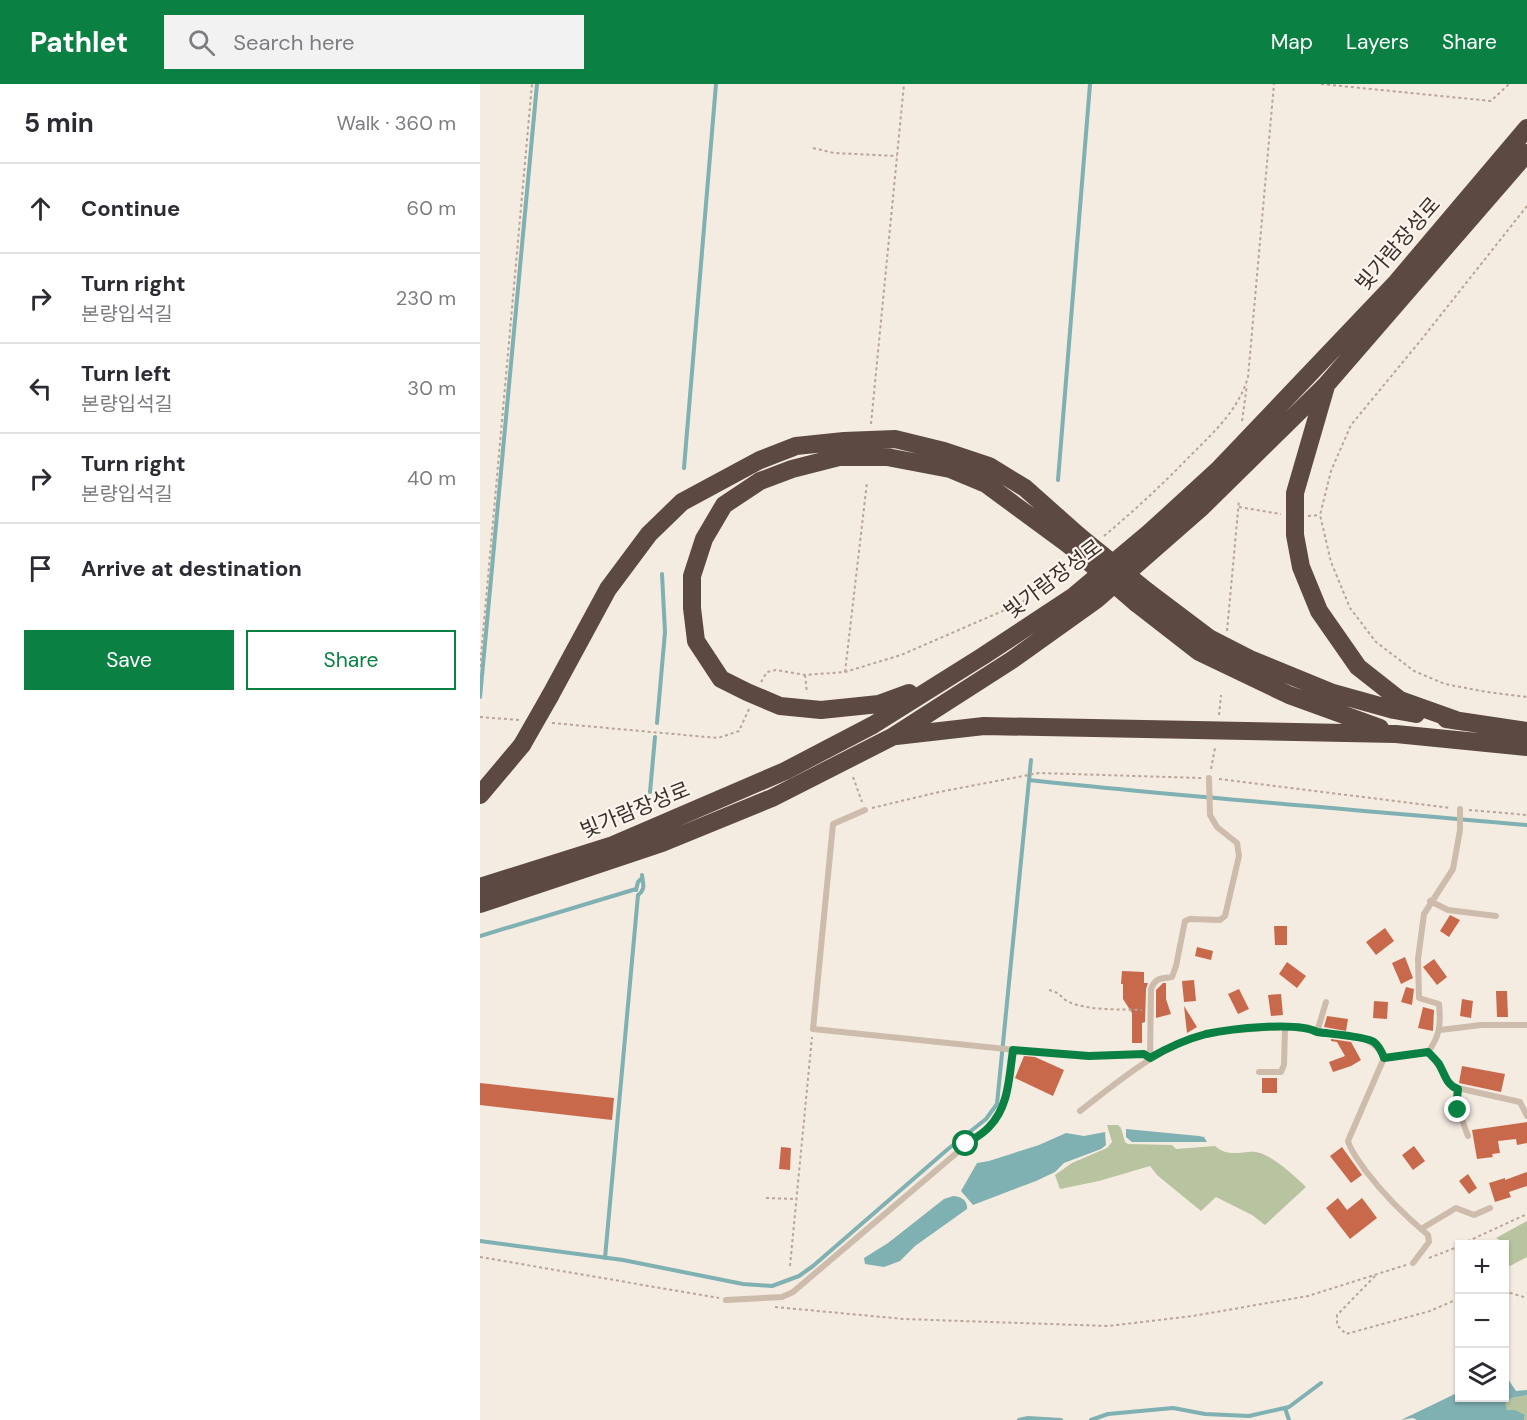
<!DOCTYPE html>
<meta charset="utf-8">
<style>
body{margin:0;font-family:"DM Sans","Noto Sans KR",sans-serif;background:#f2f2f3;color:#2b2b33}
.controls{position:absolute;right:18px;bottom:18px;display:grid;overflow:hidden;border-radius:0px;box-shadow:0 2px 4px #0004}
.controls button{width:54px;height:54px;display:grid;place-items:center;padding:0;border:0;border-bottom:2px solid #e1e1e2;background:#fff;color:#2b2b33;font:30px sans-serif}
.stop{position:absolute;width:18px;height:18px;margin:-14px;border:4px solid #0b8043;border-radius:50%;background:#fff}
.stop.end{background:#0b8043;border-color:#fff;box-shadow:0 2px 6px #0008}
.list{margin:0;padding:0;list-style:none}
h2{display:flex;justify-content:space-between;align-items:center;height:78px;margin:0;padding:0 24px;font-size:26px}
h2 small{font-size:20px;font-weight:400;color:#7c7c81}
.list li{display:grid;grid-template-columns:39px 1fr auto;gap:18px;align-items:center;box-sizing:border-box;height:90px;padding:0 24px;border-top:2px solid #e1e1e2}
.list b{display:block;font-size:22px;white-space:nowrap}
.list p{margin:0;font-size:20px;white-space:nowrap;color:#7c7c81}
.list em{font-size:20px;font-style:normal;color:#7c7c81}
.actions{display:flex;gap:12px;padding:18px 24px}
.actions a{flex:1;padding:14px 0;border:2px solid #0b8043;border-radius:0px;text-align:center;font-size:21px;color:#0b8043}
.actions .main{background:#0b8043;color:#fff}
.icon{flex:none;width:33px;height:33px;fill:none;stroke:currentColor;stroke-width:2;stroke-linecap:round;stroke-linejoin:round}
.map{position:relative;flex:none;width:1047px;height:1336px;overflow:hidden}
header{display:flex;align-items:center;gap:36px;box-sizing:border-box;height:84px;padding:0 30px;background:#0b8043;color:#fff}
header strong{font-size:28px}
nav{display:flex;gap:33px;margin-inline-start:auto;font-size:21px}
.search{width:420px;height:54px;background:#f2f2f3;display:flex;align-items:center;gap:15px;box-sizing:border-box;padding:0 21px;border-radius:0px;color:#7c7c81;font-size:22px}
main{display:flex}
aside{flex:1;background:#fff}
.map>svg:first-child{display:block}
.green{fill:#b8c4a0}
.water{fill:#7fb0b2}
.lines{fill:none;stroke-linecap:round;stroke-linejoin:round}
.stream{stroke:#7fb0b2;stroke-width:4}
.building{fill:#c8694b}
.path{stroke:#b9a596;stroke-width:2;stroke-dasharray:3 3;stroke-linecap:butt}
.lane{stroke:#cdbbac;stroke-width:6}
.highway{stroke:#5c4a42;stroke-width:18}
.highway-bridge{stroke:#5c4a42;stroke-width:18}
.route{stroke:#0b8043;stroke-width:8}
.labels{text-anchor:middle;stroke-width:4.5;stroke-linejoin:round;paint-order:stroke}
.street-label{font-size:21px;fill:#3b302b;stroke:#fbf5ee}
</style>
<header>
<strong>Pathlet</strong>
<div class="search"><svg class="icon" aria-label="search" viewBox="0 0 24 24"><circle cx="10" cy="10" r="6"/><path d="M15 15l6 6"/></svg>Search here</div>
<nav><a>Map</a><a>Layers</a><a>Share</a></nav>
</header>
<main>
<aside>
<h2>5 min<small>Walk · 360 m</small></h2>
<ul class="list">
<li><svg class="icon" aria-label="ahead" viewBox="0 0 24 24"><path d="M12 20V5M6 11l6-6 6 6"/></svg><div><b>Continue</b></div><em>60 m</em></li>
<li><svg class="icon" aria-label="right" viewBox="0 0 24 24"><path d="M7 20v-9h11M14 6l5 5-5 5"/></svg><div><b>Turn right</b><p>본량입석길</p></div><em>230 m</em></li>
<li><svg class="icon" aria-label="left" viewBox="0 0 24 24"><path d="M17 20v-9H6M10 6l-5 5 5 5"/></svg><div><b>Turn left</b><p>본량입석길</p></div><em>30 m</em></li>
<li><svg class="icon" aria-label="right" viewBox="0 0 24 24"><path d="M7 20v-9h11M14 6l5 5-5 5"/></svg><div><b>Turn right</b><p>본량입석길</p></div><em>40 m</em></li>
<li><svg class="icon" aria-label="arrive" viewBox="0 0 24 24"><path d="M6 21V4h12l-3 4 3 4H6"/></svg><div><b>Arrive at destination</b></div></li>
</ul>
<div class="actions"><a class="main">Save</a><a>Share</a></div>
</aside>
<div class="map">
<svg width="1047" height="1336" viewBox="0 0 1047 1336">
<rect width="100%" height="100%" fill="#f4ebe1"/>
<path class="green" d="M627,1041H638L641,1044L645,1058L648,1060L692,1061L696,1065L735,1062C751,1076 766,1064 780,1069C795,1074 815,1092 826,1103L785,1141L772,1131L736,1113L721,1127L677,1091L670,1082L619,1097L580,1105L575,1091L592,1079L627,1064L632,1058Z
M1047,1137V1173L1028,1183H1025V1178L1029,1173L1025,1159L1016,1154Z
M1047,1311V1336H1044L1045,1331L1027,1326L1024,1319L1032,1314Z"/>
<path class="water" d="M646,1045L719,1052L724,1053L727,1058H652L646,1053Z
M625,1048L626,1061L621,1065L584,1079L575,1088L556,1097L493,1121L481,1107L497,1079L509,1077L559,1061L586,1049L604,1052Z
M473,1112C480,1112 488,1116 487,1125L435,1162L420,1177L404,1183L385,1180L384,1174L408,1159L464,1115Z
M1025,1286L1026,1292L1036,1307L1047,1306V1311L1032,1314L1025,1319L1027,1326H1035L1045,1331L1044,1336H937L933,1334L921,1336L979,1308L980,1314H1024Z"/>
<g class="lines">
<path class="stream" d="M204,384L236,0
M578,396L610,0
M0,613L57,0
M177,639L185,548L182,490
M549,696L551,676
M170,708L175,653
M156,806L158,798L162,794
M0,852L156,805
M0,1157L143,1176L263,1200L292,1202L319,1192L333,1182L468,1065L506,1035L517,1020L549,696C715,714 881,726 1047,741
M125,1174L158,811C166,805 163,800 162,791
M805,1324L809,1336
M539,1336L548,1334L581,1336
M611,1336L628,1330L693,1324L725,1330L769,1332L809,1323L841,1299"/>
</g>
<path class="building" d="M970,831L980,836L969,853L960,847Z
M794,842H807V861H795Z
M905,844L914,857L896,871L886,858Z
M717,863L733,867L731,876L715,872Z
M925,873L933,894L921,900L912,879Z
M954,875L967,893L957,901L943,883Z
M807,878L826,892L817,904L799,890Z
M642,887L664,888V899H668L666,905L665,938L662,939V959H652V929L643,915V900H641Z
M714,896L716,917L704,918L702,897Z
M683,899H686V915L691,930L676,934V906Z
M926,903L934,905L932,921L921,918Z
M759,905L769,925L758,930L748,910Z
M1016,907H1027L1028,933H1017Z
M801,910L803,931L791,932L788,911Z
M982,915L993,917L991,934L980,932Z
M894,917L908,918L907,935L893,934Z
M704,922L717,943L707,949Z
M943,923L954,926L953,947L938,944Z
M847,932L868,935L866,947L844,943Z
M851,955L871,958L881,976L871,982L853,988L849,978L865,972L857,958L851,957Z
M544,972L555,973L584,986L573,1012L535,994Z
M982,982L1025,990L1021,1008L979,999Z
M782,994H797V1009H782Z
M0,999L134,1014L132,1036L0,1021Z
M1047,1038V1059L1037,1061L1036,1055L1018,1057L1020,1069L1012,1070L1013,1073L997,1075L992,1046Z
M934,1062L945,1077L933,1086L922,1071Z
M301,1063L311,1064L310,1086L299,1085Z
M862,1063L882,1091L871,1099L850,1072Z
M1047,1088V1102L1029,1108L1031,1113L1015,1118L1009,1099L1025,1094V1096Z
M988,1090L997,1104L989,1110L979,1097Z
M858,1114L867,1126L882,1114L897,1134L870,1155L846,1124Z"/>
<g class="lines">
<path class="path" d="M841,0L1011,17L1029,0
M333,64L354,69L417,72
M1047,122L941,256L871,341L851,387L840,431L851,478L870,524L896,558L934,587L965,600L1007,608L1047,613
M762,337L767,301
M391,340L424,0
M759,423L801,430
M828,432L840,431
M624,452C655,426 684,399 712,370C735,347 759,325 768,293L794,0
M747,547L759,416
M0,583L52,0
M365,588L387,398
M325,591L327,609
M281,598L287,588L296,586L325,591L365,588L421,571L541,519L590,481
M739,631L741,611
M0,633L39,636
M72,639L238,654L259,647L269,625
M731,685L735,664
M373,693L382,718
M739,695L971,724
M392,724L459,708L559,689L721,694
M989,726L1047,731
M569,906C582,909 580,914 589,918C609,927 641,925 662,926
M286,1114L316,1115
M982,1160L1047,1130
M0,1173L239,1214
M949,1174L980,1162
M310,1182L332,953
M895,1192L857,1231V1241L866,1250L950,1227L980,1214
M1024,1207L1047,1214
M295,1223L424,1235L628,1242L713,1232L828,1212L926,1181"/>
<path class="lane" d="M385,726L353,740L333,945L585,971L631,972L664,970L670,974L671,905C675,894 681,894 692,893L696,882L705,837L710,835L740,836L745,832L759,772L757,759L737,743L730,731L729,694
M950,817L968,826L1016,832
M960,946L1001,941H1047
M837,948L846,918
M948,968C960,979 962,992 973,1003L1040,1018L1047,1032
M904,974L868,1057C871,1068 879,1077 885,1086C904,1111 924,1131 948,1151L949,1158L933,1179
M779,988H801L804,981L805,943
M978,1005C976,1022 982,1036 988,1052
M600,1027C639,997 675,965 724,951C739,946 757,946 773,945C791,943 810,941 828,944C836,946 842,949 850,950C873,954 893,950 904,974L948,968C960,952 961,940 959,920L939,914L938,875L944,830L973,785L980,746V725
M941,1145L976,1124L994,1131L1010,1124
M246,1216L302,1213L313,1208L486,1061C493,1055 503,1050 509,1043C529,1023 529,993 533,966"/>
<path class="highway" d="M846,302L815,409V451L821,483L839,527L878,583L920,616L976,636
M668,508L729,554L770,575L853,609L914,626L936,630
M656,519L719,568L809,611L900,644
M429,609L399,620L341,626L300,622L267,608L241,595L216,557L212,524V492L224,455L244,421L280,397L312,385L359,373H407L470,385L506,400L589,461
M70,612L128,505L169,450L202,418L280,376L316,362L364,357L415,355L464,367L509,382L545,404L599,452
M966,635L1047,647
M416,652L504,642L916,650L1047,663
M0,711L42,661
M0,803L133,761L305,687L393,641L503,572L594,512L669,449L738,386L915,200L1047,44
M0,820L182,759L292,714L412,653L532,576L616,516L721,424L846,301L1047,69"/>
<path class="highway-bridge" d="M599,452L668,508
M589,461L656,519
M42,661L70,612"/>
</g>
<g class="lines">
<path class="route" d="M486,1060C493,1055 503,1050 509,1043C529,1023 529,993 533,966L609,972L664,970L670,974C687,964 707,955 726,950C750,945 817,937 837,948C850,950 885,952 894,958C899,962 902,968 904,974L948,968C952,972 956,976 959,980C965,990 966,1001 978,1005L977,1015L978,1026"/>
</g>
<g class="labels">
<g class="street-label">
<text transform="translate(918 160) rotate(-49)" y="7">빛가람장성로</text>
<text transform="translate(573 495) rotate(-37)" y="7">빛가람장성로</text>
<text transform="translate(155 726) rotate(-22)" y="7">빛가람장성로</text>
</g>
</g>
</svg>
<div class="controls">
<button>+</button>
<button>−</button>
<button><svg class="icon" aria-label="layers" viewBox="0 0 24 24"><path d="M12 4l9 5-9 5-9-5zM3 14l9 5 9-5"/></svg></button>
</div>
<div class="stop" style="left:486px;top:1060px"></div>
<div class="stop end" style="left:978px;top:1026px"></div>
</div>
</main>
